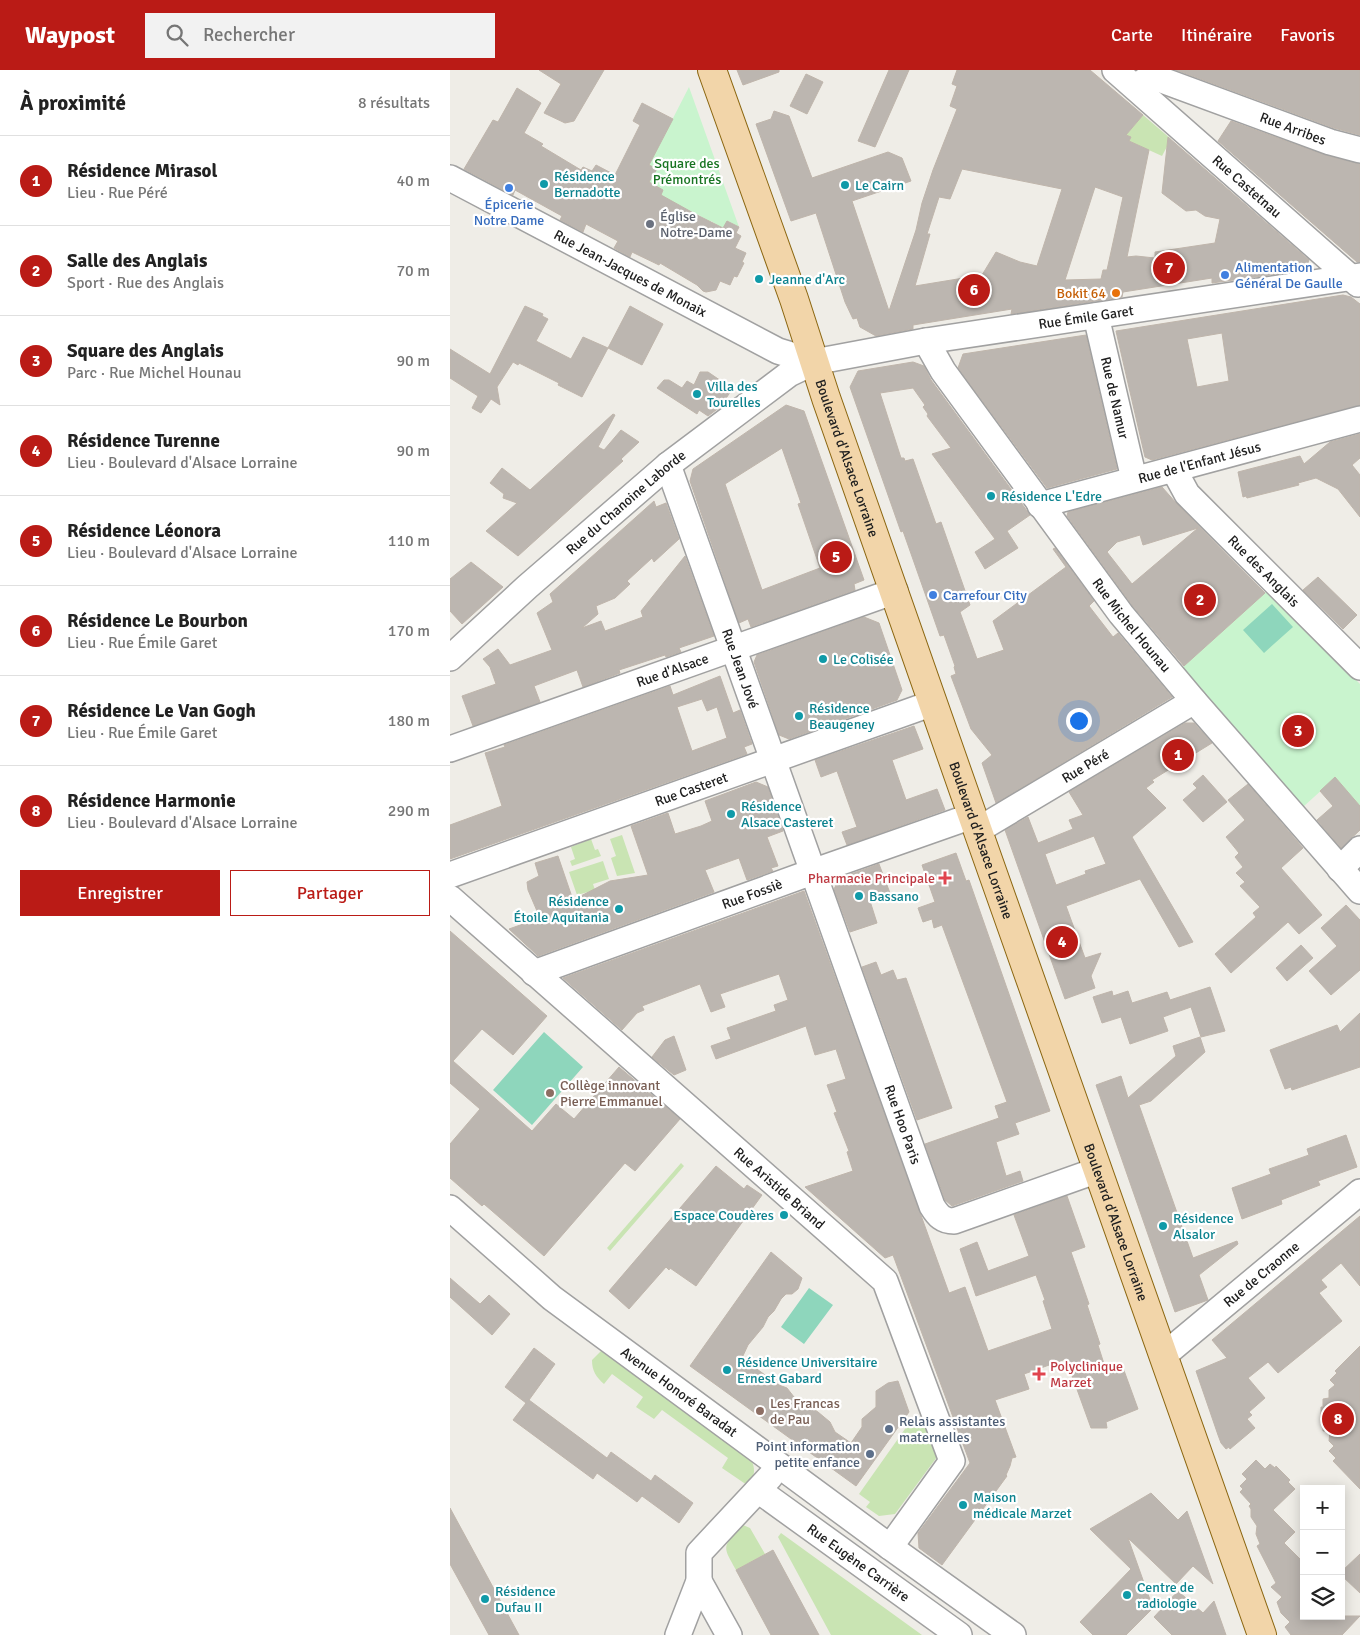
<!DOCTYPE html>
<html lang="fr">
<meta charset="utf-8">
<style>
body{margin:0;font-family:Signika,sans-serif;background:#f2f2f2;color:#222}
.controls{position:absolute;right:15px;bottom:15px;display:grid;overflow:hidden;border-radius:0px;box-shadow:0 2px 12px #0003}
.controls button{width:45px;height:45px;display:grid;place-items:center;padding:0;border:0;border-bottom:1px solid #e0e0e0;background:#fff;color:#222;font:25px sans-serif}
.you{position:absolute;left:628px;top:650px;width:18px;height:18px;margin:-12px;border:4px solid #fff;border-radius:50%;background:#1a73e8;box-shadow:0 0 0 8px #1a73e833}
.badge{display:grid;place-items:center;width:32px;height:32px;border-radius:50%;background:#ba1b16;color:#fff;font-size:16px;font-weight:700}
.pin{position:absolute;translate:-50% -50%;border:2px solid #fff;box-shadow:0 1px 5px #0006}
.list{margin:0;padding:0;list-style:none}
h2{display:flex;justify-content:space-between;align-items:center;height:65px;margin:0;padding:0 20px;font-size:21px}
h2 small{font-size:16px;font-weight:400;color:#767676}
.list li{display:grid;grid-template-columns:32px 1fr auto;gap:15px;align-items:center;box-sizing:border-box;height:90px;padding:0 20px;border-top:1px solid #e0e0e0}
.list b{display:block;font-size:19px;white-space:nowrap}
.list p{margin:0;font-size:16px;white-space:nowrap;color:#767676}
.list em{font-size:16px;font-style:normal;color:#767676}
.actions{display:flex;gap:10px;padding:15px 20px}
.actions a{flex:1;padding:11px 0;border:1px solid #ba1b16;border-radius:0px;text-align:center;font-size:18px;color:#ba1b16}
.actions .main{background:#ba1b16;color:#fff}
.icon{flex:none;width:28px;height:28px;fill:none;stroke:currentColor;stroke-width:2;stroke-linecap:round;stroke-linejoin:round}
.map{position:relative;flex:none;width:910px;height:1565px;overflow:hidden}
header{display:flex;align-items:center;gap:30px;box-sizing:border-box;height:70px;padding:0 25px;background:#ba1b16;color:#fff}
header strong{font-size:24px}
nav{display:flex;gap:28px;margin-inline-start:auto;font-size:18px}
.search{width:350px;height:45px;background:#f2f2f2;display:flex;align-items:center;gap:12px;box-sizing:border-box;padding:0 18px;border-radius:0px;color:#767676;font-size:19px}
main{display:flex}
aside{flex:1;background:#fff}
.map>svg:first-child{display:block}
.grass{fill:#c9e4b3}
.park{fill:#c9f4ce}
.pitch{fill:#8ed6bc}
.building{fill:#bcb6b0;stroke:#bfb5ab;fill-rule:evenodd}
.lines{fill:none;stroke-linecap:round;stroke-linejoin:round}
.minor-casing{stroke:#a1a1a1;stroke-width:28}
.major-casing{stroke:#8b6610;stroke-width:30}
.minor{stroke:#fff;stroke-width:25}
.major{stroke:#f2d5a9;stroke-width:28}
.culture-dot{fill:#0f9aa8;stroke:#fff;stroke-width:2}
.shop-dot{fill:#3f7fe0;stroke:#fff;stroke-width:2}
.worship-dot{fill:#6b7280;stroke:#fff;stroke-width:2}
.food-dot{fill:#e8710a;stroke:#fff;stroke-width:2}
.health-dot{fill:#e0444e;stroke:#fff;stroke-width:2}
.education-dot{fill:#8d6e63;stroke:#fff;stroke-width:2}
.service-dot{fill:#5c6f8a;stroke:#fff;stroke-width:2}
.labels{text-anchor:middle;stroke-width:4.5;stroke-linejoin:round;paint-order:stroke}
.street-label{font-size:14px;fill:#202020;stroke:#fff}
.park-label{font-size:14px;fill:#187422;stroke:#fff}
.culture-label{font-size:14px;fill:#0d838f;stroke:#fff;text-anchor:start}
.shop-label{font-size:14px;fill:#366cbe;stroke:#fff;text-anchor:start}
.worship-label{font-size:14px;fill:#5b616d;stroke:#fff;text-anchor:start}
.food-label{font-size:14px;fill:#c56008;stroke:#fff;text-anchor:end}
.health-label{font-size:14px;fill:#be3a42;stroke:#fff;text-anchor:end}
.education-label{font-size:14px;fill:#785e54;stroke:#fff;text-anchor:start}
.service-label{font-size:14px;fill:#4e5e75;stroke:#fff;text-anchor:start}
</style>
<header>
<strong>Waypost</strong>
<div class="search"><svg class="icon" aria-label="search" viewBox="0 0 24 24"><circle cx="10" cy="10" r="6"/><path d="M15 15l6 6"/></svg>Rechercher</div>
<nav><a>Carte</a><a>Itinéraire</a><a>Favoris</a></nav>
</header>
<main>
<aside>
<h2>À proximité<small>8 résultats</small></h2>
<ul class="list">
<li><span class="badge">1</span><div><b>Résidence Mirasol</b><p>Lieu · Rue Péré</p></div><em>40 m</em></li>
<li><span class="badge">2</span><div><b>Salle des Anglais</b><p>Sport · Rue des Anglais</p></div><em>70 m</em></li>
<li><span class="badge">3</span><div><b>Square des Anglais</b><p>Parc · Rue Michel Hounau</p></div><em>90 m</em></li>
<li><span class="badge">4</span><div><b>Résidence Turenne</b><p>Lieu · Boulevard d'Alsace Lorraine</p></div><em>90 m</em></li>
<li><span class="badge">5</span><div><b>Résidence Léonora</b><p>Lieu · Boulevard d'Alsace Lorraine</p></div><em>110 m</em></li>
<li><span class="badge">6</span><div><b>Résidence Le Bourbon</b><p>Lieu · Rue Émile Garet</p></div><em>170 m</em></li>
<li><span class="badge">7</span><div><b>Résidence Le Van Gogh</b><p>Lieu · Rue Émile Garet</p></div><em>180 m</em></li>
<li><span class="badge">8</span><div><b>Résidence Harmonie</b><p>Lieu · Boulevard d'Alsace Lorraine</p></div><em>290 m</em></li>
</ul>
<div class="actions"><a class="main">Enregistrer</a><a>Partager</a></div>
</aside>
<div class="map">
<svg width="910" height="1565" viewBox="0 0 910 1565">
<rect width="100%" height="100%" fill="#efede7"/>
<path class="grass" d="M693,45L721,69L712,86L679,71L681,67L676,65Z
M172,765L185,803L167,806L161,788L166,786L160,769Z
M141,769L145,780L148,779L151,786L122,796L120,791L125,789L121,777Z
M153,791L159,809L143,814L145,820L127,825L119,802Z
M231,1093L234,1096L160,1181L157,1178Z
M151,1281L302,1391C306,1402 304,1407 297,1415L272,1398L278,1388L212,1340L204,1349L186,1337L193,1327L162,1304L154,1314C146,1307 142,1301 142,1290Z
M471,1347L487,1387L445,1444L429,1446L416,1437L420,1432L409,1424L462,1349Z
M293,1455L300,1458L315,1484L286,1500C272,1475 273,1479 289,1456Z
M331,1463L472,1565H381L328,1467Z"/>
<path class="park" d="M239,17L289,157L278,151L273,159L261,151L260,152C256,150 252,147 249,145C245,143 239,143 235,138L210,127L213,120L199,112L206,99L199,95Z
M817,521L910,614V736L885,708L853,737L731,599Z"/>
<path class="pitch" d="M822,534L843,557L814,583L793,560Z
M94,962L133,997L82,1055L43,1020Z
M359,1218L383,1235L354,1274L331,1257Z"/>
<path class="building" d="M89,0H154L124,51L115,53L94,43L111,14Z
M287,0H329V2L293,15Z
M439,0H459L425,77L408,71Z
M507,0H640L693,45L676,65L681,67L679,71L699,80L677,187L686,186L705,188V182L765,173L770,149L755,146L746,140L736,141L712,123L718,67L859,190L855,200L762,213V208L673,222L672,227L561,244L562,239L463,255V259L426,266L410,257L407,248L403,249L395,232L366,143L341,151L306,54L321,49L324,41L339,46L362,108L438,82L452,88L461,111L402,131L439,241L466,160L472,133L483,100L507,39L500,36L507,16L502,14ZM512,99L612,119L587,196L570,192L546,182L532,205L465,216L480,164H477L489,127L500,129ZM645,117L673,127L657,200H653L651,209L615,210Z
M726,0H910V65L884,58Z
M356,4L373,12L357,44L340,36Z
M67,18L91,33L74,63L93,74L91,76L131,100L133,97L142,101L146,95L165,105L190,55L183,51L192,33L223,49L199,95L207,99L199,112L213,120L211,125L247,145L273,158L277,151L289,157L286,163L291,166L285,178L296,183L292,192L294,193L287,207L284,206L280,215L270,211L266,220L256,222L253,221L247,215L210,193L209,195L182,182L180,187L164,178L168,171L136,154L133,162L110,150L112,146L65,120L63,125L14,99L43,50L48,52Z
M781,51L875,85L910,94V192H907L768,71Z
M893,225L901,227L910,234V335L702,390L695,387L666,261ZM772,263L779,311L747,317L737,269Z
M75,236L93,244L92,246L98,249L86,271L121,289L133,267L158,278L132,327L108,315L109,313L69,293L68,295L63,292L47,317L50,335L41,329L31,343L22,338L28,326L0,308V279L40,304Z
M180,236L213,254L192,295L158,278Z
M636,265L667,399L597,418L508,298L513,284Z
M463,292L474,296L481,310L580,445L557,461L568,478L535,499L525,482L545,469L482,384L501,378L477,346L478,344L473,337L475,335L463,318L430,323L451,388H454L455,391L463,389L486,454L491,452L520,535L510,542L527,589L554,580L543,551L616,497L603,479L605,478L644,531L639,536L663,567L668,563L722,627L546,733L532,693L542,685L521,659L501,606L506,604L504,597L505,596L494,565L490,566L453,461L451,462L400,317L408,301Z
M250,302H258L277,315L281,321L270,337L258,346L249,340L247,344L207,318L214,310H219L232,318L237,311L244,315Z
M336,335L354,341L414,510L404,514L405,520L301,557L298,549L289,553L240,411L243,399ZM332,378L351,433L348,434L370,498L312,520L275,414Z
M163,344L165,345L148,377L154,380L171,360L189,372L171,389L173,391L68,486L36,461L67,433L53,428L54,424L40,413L52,398L80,420Z
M910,364V388L902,395L910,405V447L888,419L866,408L848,413L849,415L797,428L796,426L793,427L788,402L850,386L854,394L880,372Z
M712,417L727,434L815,523L734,596L682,535L617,446L618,442ZM748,458L682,514L657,482L667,472L690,465L693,475Z
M204,431L206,437L216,433L229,469L204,492L202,488L177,511L180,514L165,528L146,536L148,544L132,558L151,551L155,561L193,547L191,541L235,486L264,566L229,578L231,582L216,587L215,585L169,600L170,603L133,617L127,600L84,616L90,632L23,656L12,626L46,614L40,597L33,589L48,579L60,595L102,580L87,543L103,532L100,524Z
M21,492L53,517L12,554L0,541V509Z
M868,507L907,545L893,559L853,520Z
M414,547L429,553L452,620L447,630L339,669L329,665L304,592L307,585Z
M270,606L283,643L290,640L302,674L294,677L297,684L0,789V755L52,736L35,683L55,677L54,675L220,616L223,625ZM252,629L257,641L267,637L277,668L242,681L227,637Z
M735,653H744L762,673L702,710L704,712L696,718L716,738L682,767L743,872L729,877L690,809L616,836L635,888L651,883L641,906L645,918L615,929L555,760L578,747L588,773L623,759L619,750L633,745L619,722ZM644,766L656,794L635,801L636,804L606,815L595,784Z
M464,656L473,679L442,690L456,730L487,719L495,740L397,775L392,762L407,757L387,701L371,707L365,690Z
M753,705L777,732L753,752L733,730L747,718L743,714Z
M885,707L910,736V760L891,778L867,750L883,736L870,721Z
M306,712L318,717L333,761L317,767L328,796L321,798L323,801L297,810L289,788L255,800L264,822L88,886L59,859L90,848L78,820L77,812L89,806L85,793L108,786L123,830L160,811L198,805L181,756L218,743L225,764L251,756L262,751L255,731Z
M798,714L853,778L831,798L872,845L849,864L838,852L781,903L765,884L806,847L803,843L810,837L790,816L795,812L786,803L793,797L785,787L789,783L776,767L795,750L778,730Z
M506,783L516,811L519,810L600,1041L565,1053L569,1064L546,1072L556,1106L570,1101L573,1111L502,1136L495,1130L475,1074L549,1048L545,1036L557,1032L492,855L484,858L482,849L473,852L468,838L485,832L472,795Z
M429,794L440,823L420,831L427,853L400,862L384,819L390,808Z
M354,821L499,1223L515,1217L538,1281L602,1259L593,1231L595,1230L586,1205L526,1226L510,1179L527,1172L538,1201L579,1186L564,1145L617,1126L635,1177L621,1182L639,1234L637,1235L650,1274L648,1275L656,1300L672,1295L688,1339L656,1352L657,1358H641L616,1289L574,1304L579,1319L545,1330L566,1387L562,1388L560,1396L556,1405L557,1406L492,1495L469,1478L468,1463L520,1393L443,1185L435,1188L355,1117L403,1101L397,1082L399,1081L384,1043L387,1042L377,1015L396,1009L386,979L365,985L356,956L266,989L261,976L281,969L277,958L326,941L324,935L338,930L329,904L270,924L275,937L261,942L250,914L192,936L194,940L187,943L172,960L113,908Z
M896,835L910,850V900L881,925L859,901L887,876L871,858Z
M0,861L97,946L63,985L32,959L3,991L82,1061L106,1034L124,1049L169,997L230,1049L185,1101L175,1093L94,1186L34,1134L32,1136L0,1108V1074L30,1039L0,1013Z
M851,875L863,888L837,911L826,898Z
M426,892L431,905L443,900L447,910L456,908L502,1038L467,1050L412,897Z
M760,917L775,961L751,967L741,937L713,947L718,961L680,974L671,947L652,953L643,927L662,921L663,926L678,921L682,933L717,922L720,930Z
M910,943V997L842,1020L841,1017L835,1019L820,980L887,955L890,962Z
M224,966L236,1000L224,1005L202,987L215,970Z
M750,967L755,982L701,1031L689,1035L743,1188L787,1171L788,1174L749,1205L758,1230L725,1242L646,1015L671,1006L678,1028L726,986L723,976Z
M896,1065L907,1097L868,1111L870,1115L831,1130L832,1134L792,1149L782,1118L821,1104L819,1099L859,1085L857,1079Z
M266,1096L294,1119L297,1115L312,1125L246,1216L220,1198L219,1200L216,1197L179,1239L159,1221Z
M910,1146V1216L891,1193L871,1210L877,1217L869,1223L892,1251L828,1303L818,1292L798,1308L815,1328L799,1342L802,1345L797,1349L805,1358L780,1379L779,1377L776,1379L771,1373L768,1365L746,1301L777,1288L762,1270Z
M321,1182L352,1208L348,1219L342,1224H336L331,1229L324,1241L318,1247L313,1257L298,1275L291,1290L304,1297L329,1315L337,1318L344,1327L368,1342L380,1352L385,1362L401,1373L412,1357V1349L426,1337V1321L438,1313L448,1311L459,1342L406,1416L240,1296Z
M0,1208L30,1234L39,1225L60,1244L42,1265L0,1227Z
M910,1276V1419L883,1391L886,1388L879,1381L884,1376L879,1371L880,1361H873V1353H871V1337H873V1329L879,1328V1320L885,1315L880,1310L887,1303L885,1301Z
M84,1278L105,1294L79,1330L157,1388L161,1382L201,1411L205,1405L243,1433L229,1453L192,1426L187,1432L147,1403L143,1409L63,1350L76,1333L55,1317Z
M806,1390L815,1399L820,1394L825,1398L826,1396L840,1410L838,1412L845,1419L823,1440L845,1462L834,1473L854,1493V1546H910L892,1565H841L835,1557L840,1552L831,1543L827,1532L832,1527L821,1517L826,1513L807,1476L810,1474L806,1464L807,1456L801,1447V1439L799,1436L801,1434L790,1422L793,1419L790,1416L797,1409L792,1404Z
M701,1423L728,1450L737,1441L763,1514L743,1496L726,1514L678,1468L703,1538L676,1565H643L630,1552L681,1499L640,1459Z
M0,1438L69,1565H39L0,1494Z
M323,1480L369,1565H321L286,1500Z
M910,1484V1523L891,1505V1502Z
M728,1521L753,1543L764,1531L776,1565H722L704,1547Z"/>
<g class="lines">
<defs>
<g id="minor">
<path id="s1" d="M665,0L908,214"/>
<path id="s2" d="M686,17L701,6L880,72L910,80"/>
<path id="s3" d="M0,108L328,281L364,292"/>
<path id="s4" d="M646,246L684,409"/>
<path id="s5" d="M476,271L493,301L671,544L744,631L910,821"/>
<path id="s6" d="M218,395L482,1136C488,1146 493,1151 504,1151L648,1100"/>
<path id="s7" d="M724,400L737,424L910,597"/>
<path id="s8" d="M590,435L910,349"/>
<path id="s9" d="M0,588L77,517L218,395L339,304L364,292L476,271L910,206"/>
<path id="s10" d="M0,679L445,521"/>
<path id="s11" d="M528,760L744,631"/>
<path d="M890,799L910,779"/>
<path id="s12" d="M0,805L483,633"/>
<path id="s13" d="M0,828L435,1211L502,1391L440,1477"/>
<path id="s14" d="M84,903L351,806L522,746"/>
<path id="s15" d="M0,1138L102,1228L440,1477L563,1565"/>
<path id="s16" d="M713,1286L910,1122"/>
<path id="s17" d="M308,1420L509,1565"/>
<path d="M249,1511L279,1565"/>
<path d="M228,1565L249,1511V1483L320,1407"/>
</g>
<g id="major">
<path id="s18" d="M262,0L344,229L376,328L518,733L812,1565"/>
</g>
</defs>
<use href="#minor" class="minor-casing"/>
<use href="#major" class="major-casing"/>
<use href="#minor" class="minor"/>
<use href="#major" class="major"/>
</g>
<g class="culture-dot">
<circle cx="94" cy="114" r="5"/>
<circle cx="395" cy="115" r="5"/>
<circle cx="309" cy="209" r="5"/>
<circle cx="247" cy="324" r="5"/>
<circle cx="541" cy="426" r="5"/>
<circle cx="373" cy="589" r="5"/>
<circle cx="349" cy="646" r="5"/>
<circle cx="281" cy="744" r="5"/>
<circle cx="409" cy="826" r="5"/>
<circle cx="169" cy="839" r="5"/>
<circle cx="334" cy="1145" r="5"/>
<circle cx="713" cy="1156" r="5"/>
<circle cx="277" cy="1300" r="5"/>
<circle cx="513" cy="1435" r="5"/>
<circle cx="677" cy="1525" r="5"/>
<circle cx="35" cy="1529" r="5"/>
</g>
<g class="shop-dot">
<circle cx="59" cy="118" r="5"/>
<circle cx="775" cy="205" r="5"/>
<circle cx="483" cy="525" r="5"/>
</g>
<circle class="worship-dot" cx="200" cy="154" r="5"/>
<circle class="food-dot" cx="666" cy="223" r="5"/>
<g class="health-dot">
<path d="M492.5 800.5h5v5h5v5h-5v5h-5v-5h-5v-5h5z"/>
<path d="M586.5 1296.5h5v5h5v5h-5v5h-5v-5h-5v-5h5z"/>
</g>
<g class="education-dot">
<circle cx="100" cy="1023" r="5"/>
<circle cx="310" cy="1341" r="5"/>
</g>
<g class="service-dot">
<circle cx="439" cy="1359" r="5"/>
<circle cx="420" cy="1384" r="5"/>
</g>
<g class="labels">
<g class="street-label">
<text dy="5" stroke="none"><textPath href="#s2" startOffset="170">Rue Arribes</textPath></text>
<text dy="5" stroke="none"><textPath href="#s1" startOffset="176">Rue Castetnau</textPath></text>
<text dy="5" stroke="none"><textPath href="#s3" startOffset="204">Rue Jean-Jacques de Monaix</textPath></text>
<text dy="5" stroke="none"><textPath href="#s9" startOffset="746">Rue Émile Garet</textPath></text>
<text dy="5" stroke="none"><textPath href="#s4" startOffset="84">Rue de Namur</textPath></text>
<text dy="5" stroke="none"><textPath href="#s18" startOffset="411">Boulevard d'Alsace Lorraine</textPath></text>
<text dy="5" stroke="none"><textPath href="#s8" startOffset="165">Rue de l'Enfant Jésus</textPath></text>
<text dy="5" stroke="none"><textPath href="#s9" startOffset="235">Rue du Chanoine Laborde</textPath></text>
<text dy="5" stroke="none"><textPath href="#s7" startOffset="136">Rue des Anglais</textPath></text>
<text dy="5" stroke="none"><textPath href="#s5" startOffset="351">Rue Michel Hounau</textPath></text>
<text dy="5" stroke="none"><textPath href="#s6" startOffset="216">Rue Jean Jové</textPath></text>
<text dy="5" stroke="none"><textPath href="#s10" startOffset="236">Rue d'Alsace</textPath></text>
<text dy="5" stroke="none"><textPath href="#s11" startOffset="125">Rue Péré</textPath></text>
<text dy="5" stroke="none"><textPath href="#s12" startOffset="256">Rue Casteret</textPath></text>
<text dy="5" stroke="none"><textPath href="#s18" startOffset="816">Boulevard d'Alsace Lorraine</textPath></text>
<text dy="5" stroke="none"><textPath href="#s14" startOffset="232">Rue Fossiè</textPath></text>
<text dy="5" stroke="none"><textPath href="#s6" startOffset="700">Rue Hoo Paris</textPath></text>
<text dy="5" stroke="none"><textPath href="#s13" startOffset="439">Rue Aristide Briand</textPath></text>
<text dy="5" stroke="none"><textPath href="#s18" startOffset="1221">Boulevard d'Alsace Lorraine</textPath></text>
<text dy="5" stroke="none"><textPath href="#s16" startOffset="128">Rue de Craonne</textPath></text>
<text dy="5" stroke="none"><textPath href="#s15" startOffset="294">Avenue Honoré Baradat</textPath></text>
<text dy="5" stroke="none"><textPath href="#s17" startOffset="124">Rue Eugène Carrière</textPath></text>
</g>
<g class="park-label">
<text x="237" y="98">Square des<tspan x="237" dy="16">Prémontrés</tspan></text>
</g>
<g class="culture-label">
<text x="104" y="111">Résidence<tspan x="104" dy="16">Bernadotte</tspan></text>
<text x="405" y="120">Le Cairn</text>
<text x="319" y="214">Jeanne d'Arc</text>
<text x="257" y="321">Villa des<tspan x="257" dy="16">Tourelles</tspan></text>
<text x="551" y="431">Résidence L'Edre</text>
<text x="383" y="594">Le Colisée</text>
<text x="359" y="643">Résidence<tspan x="359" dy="16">Beaugeney</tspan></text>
<text x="291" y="741">Résidence<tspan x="291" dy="16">Alsace Casteret</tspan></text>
<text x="419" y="831">Bassano</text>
<text x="159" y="836" text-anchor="end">Résidence<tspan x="159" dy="16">Étoile Aquitania</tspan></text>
<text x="324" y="1150" text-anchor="end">Espace Coudères</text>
<text x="723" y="1153">Résidence<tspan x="723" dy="16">Alsalor</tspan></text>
<text x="287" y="1297">Résidence Universitaire<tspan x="287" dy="16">Ernest Gabard</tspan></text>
<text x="523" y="1432">Maison<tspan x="523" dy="16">médicale Marzet</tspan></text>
<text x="687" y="1522">Centre de<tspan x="687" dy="16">radiologie</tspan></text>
<text x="45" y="1526">Résidence<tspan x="45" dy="16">Dufau II</tspan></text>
</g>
<g class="shop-label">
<text x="59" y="139" text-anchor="middle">Épicerie<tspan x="59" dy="16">Notre Dame</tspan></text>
<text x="785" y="202">Alimentation<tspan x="785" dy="16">Général De Gaulle</tspan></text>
<text x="493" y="530">Carrefour City</text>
</g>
<g class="worship-label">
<text x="210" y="151">Église<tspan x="210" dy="16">Notre-Dame</tspan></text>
</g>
<g class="food-label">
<text x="656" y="228">Bokit 64</text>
</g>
<g class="health-label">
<text x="485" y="813">Pharmacie Principale</text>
<text x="600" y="1301" text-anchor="start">Polyclinique<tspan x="600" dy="16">Marzet</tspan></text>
</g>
<g class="education-label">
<text x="110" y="1020">Collège innovant<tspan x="110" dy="16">Pierre Emmanuel</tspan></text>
<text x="320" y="1338">Les Francas<tspan x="320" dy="16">de Pau</tspan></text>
</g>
<g class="service-label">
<text x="449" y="1356">Relais assistantes<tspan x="449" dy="16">maternelles</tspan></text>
<text x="410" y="1381" text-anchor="end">Point information<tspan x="410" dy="16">petite enfance</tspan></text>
</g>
</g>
</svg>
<div class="controls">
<button>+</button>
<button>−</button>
<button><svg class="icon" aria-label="layers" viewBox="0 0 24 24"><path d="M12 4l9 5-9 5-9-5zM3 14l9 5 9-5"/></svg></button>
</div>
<div class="you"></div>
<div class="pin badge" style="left:728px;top:685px">1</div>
<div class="pin badge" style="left:750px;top:530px">2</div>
<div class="pin badge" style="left:848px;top:661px">3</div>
<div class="pin badge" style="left:612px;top:872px">4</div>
<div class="pin badge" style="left:386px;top:487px">5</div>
<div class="pin badge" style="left:524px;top:220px">6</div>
<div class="pin badge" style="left:719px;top:198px">7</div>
<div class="pin badge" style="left:888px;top:1349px">8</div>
</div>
</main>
